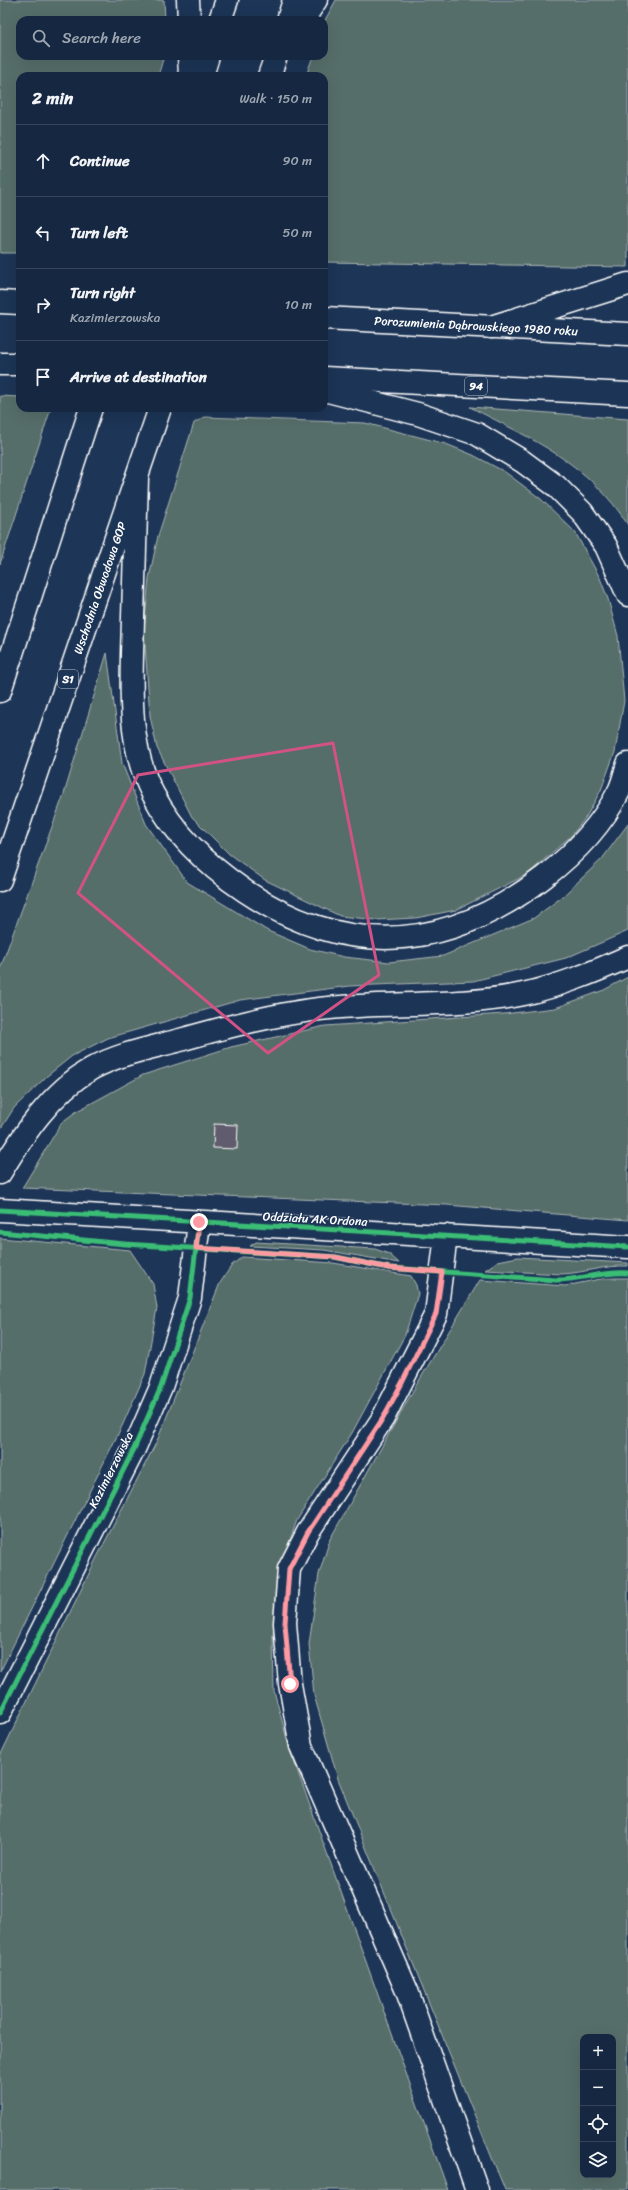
<!DOCTYPE html>
<meta charset="utf-8">
<style>
body{margin:0;font-family:Sriracha,sans-serif;background:#23344c;color:#f1f3f6}
.controls{position:absolute;right:12px;bottom:12px;display:grid;overflow:hidden;border-radius:8px;box-shadow:0 4px 16px #0002}
.controls button{width:36px;height:36px;display:grid;place-items:center;padding:0;border:0;border-bottom:1px solid #35445a;background:#162841;color:#f1f3f6;font:20px sans-serif}
.stop{position:absolute;width:12px;height:12px;margin:-9px;border:3px solid #ff9aa2;border-radius:50%;background:#fff}
.stop.end{background:#ff9aa2;border-color:#fff;box-shadow:0 1px 4px #0008}
.list{margin:0;padding:0;list-style:none}
h2{display:flex;justify-content:space-between;align-items:center;height:52px;margin:0;padding:0 16px;font-size:17px}
h2 small{font-size:13px;font-weight:400;color:#9ea6b1}
.list li{display:grid;grid-template-columns:26px 1fr auto;gap:12px;align-items:center;box-sizing:border-box;height:72px;padding:0 16px;border-top:1px solid #35445a}
.list b{display:block;font-size:15px;white-space:nowrap}
.list p{margin:0;font-size:13px;white-space:nowrap;color:#9ea6b1}
.list em{font-size:13px;font-style:normal;color:#9ea6b1}
.icon{flex:none;width:22px;height:22px;fill:none;stroke:currentColor;stroke-width:2;stroke-linecap:round;stroke-linejoin:round}
.map{position:relative;flex:none;width:628px;height:2190px;overflow:hidden}
.search{position:absolute;background:#162841;box-shadow:0 4px 16px #0002;left:16px;top:16px;width:312px;height:44px;display:flex;align-items:center;gap:10px;box-sizing:border-box;padding:0 14px;border-radius:12px;color:#9ea6b1;font-size:15px}
.panel{position:absolute;background:#162841;box-shadow:0 4px 16px #0002;left:16px;top:72px;width:312px;height:340px;border-radius:12px}
.map>svg:first-child{display:block}
.green{fill:#576e6a;stroke:#abb6b4;fill-rule:evenodd}
.building{fill:#605c6d;stroke:#fff}
.lines{fill:none;stroke-linecap:round;stroke-linejoin:round}
.minor-casing{stroke:#fff;stroke-width:25}
.major-casing{stroke:#fff;stroke-width:25}
.highway-casing{stroke:#fff;stroke-width:25}
.minor{stroke:#1d3557;stroke-width:22}
.major{stroke:#1d3557;stroke-width:22}
.highway{stroke:#1d3557;stroke-width:22}
.cycleway-casing{stroke:#1d3557;stroke-width:8}
.cycleway{stroke:#3abd76;stroke-width:5}
.route{stroke:#ff9aa2;stroke-width:5}
.marked{fill:none;stroke:#d15284;stroke-width:3;stroke-linejoin:round}
.labels{text-anchor:middle;stroke-width:3;stroke-linejoin:round;paint-order:stroke}
.shield{fill:#1d3557;stroke:#bbc2cd;stroke-width:1}
.shield-label{font-size:11px;font-weight:bold;fill:#fff}
.street-label{font-size:12px;fill:#fff;stroke:#1d3557}
</style>
<div class="map">
<svg width="628" height="2190" viewBox="0 0 628 2190">
<rect width="100%" height="100%" fill="#1d3557"/>
<filter id="ink" filterUnits="userSpaceOnUse"><feTurbulence type="fractalNoise" baseFrequency=".025" numOctaves="2"/><feDisplacementMap in="SourceGraphic" scale="8" xChannelSelector="R" yChannelSelector="G"/><feConvolveMatrix kernelMatrix="1 2 1 2 8 2 1 2 1" color-interpolation-filters="sRGB"/></filter>
<g filter="url(#ink)">
<path class="green" d="M0,0H164L165,20H20V56H164L158,76H20V253H0Z
M336,0H628V267L324,262V76H306L313,56H324V22Z
M0,396L20,397V408H51L0,564Z
M470,407L628,419V525C590,464 532,439 470,407Z
M205,417L365,423L446,444L473,455L505,472L541,499L575,532L600,578L608,599L618,636L624,701L615,752L601,790L586,817L572,835L528,874L456,910L416,918L376,920L340,916L265,880L229,854L192,817L157,748L150,716L144,631L149,578L158,536L194,423Z
M107,653L122,763L146,824L187,882L268,931L310,949L344,957L389,962L443,956L534,918L562,897L602,859L628,824V931L566,958L473,981L350,986L240,1000L108,1038L72,1056L47,1076L14,1108L0,1130V969L64,794Z
M628,977V1220L447,1205L22,1188L62,1122L77,1111L143,1075L231,1047L325,1026L504,1014L555,1008L604,990Z
M0,1238L130,1250L153,1284L157,1308L145,1374L123,1424L0,1672Z
M256,1242L375,1249L389,1254L399,1263L324,1250L250,1246Z
M242,1257L333,1263L411,1276L416,1285L418,1294L405,1335L352,1433L297,1520L277,1577L273,1636L274,1691L290,1750L448,2190H0V1756L97,1557L157,1441L220,1283L232,1265Z
M518,1257L628,1263V1266C605,1265 584,1273 562,1274L485,1270L498,1261Z
M606,1278H628V2190H505L338,1779L314,1695L309,1644L319,1574L330,1539L414,1389L480,1280L565,1286ZM583,2037H613V2175H583Z"/>
<path class="building" d="M214,1124L238,1125L237,1149L213,1148Z"/>
<g class="lines">
<defs>
<path id="minor" d="M0,1210L628,1247
M446,1236L436,1314L383,1418L308,1532L289,1569L285,1623L290,1684L301,1746L407,1991L477,2190
M0,1713L134,1449L161,1387L190,1298L199,1222"/>
<path id="major" d="M0,302L20,303
M324,318L628,334
M0,364H20
M324,378L628,394"/>
<path id="highway" d="M188,0L189,20
M220,20L227,0
M288,20L294,0
M303,20L316,0
M189,56L190,76
M202,76L208,56
M269,76L276,56
M491,327L628,284
M324,390L418,414L477,434L522,461L556,486L582,512L606,546L628,595
M137,478C136,524 134,571 133,617C132,674 125,742 153,794C174,834 208,866 245,891C347,959 447,952 544,877C574,854 602,825 619,791C623,783 625,773 628,764
M0,691L91,408
M0,880L160,408
M0,1173C23,1135 51,1092 91,1069C118,1054 150,1048 180,1040C226,1027 271,1015 319,1009C386,1001 456,1008 523,994C560,986 594,972 628,957"/>
</defs>
<use href="#minor" class="minor-casing"/>
<use href="#major" class="major-casing"/>
<use href="#highway" class="highway-casing"/>
<use href="#minor" class="minor"/>
<use href="#major" class="major"/>
<use href="#highway" class="highway"/>
<defs>
<path id="cycleway" d="M0,1210L628,1247
M0,1232L125,1244L335,1257L389,1268L556,1280C581,1280 602,1271 628,1273
M0,1713L134,1449L161,1387L190,1298L199,1222"/>
</defs>
<use href="#cycleway" class="cycleway-casing"/>
<use href="#cycleway" class="cycleway"/>
</g>
</g>
<g class="lines" filter="url(#ink)">
<path class="route" d="M199,1222L196,1248L335,1257L389,1268L442,1272L436,1314L402,1383L383,1418L308,1532L289,1569L285,1623L290,1684"/>
</g>
<path class="marked" d="M333,743L379,975L268,1053L78,893L138,775Z"/>
<g class="labels">
<g class="shield">
<rect x="465" y="377" width="22" height="18" rx="3"/>
<rect x="58" y="670" width="20" height="18" rx="3"/>
</g>
<g class="shield-label">
<text x="476" y="390">94</text>
<text x="68" y="683">S1</text>
</g>
<g class="street-label">
<text transform="translate(476 326) rotate(3)" y="4">Porozumienia Dąbrowskiego 1980 roku</text>
<text transform="translate(100 588) rotate(-71)" y="4">Wschodnia Obwodowa GOP</text>
<text transform="translate(315 1219) rotate(3)" y="4">Oddziału AK Ordona</text>
<text transform="translate(111 1470) rotate(-63)" y="4">Kazimierzowska</text>
</g>
</g>
</svg>
<div class="controls">
<button>+</button>
<button>−</button>
<button><svg class="icon" aria-label="locate" viewBox="0 0 24 24"><circle cx="12" cy="12" r="6"/><path d="M12 2v4M12 18v4M2 12h4M18 12h4"/></svg></button>
<button><svg class="icon" aria-label="layers" viewBox="0 0 24 24"><path d="M12 4l9 5-9 5-9-5zM3 14l9 5 9-5"/></svg></button>
</div>
<div class="stop" style="left:290px;top:1684px"></div>
<div class="stop end" style="left:199px;top:1222px"></div>
<div class="search"><svg class="icon" aria-label="search" viewBox="0 0 24 24"><circle cx="10" cy="10" r="6"/><path d="M15 15l6 6"/></svg>Search here</div>
<section class="panel">
<h2>2 min<small>Walk · 150 m</small></h2>
<ul class="list">
<li><svg class="icon" aria-label="ahead" viewBox="0 0 24 24"><path d="M12 20V5M6 11l6-6 6 6"/></svg><div><b>Continue</b></div><em>90 m</em></li>
<li><svg class="icon" aria-label="left" viewBox="0 0 24 24"><path d="M17 20v-9H6M10 6l-5 5 5 5"/></svg><div><b>Turn left</b></div><em>50 m</em></li>
<li><svg class="icon" aria-label="right" viewBox="0 0 24 24"><path d="M7 20v-9h11M14 6l5 5-5 5"/></svg><div><b>Turn right</b><p>Kazimierzowska</p></div><em>10 m</em></li>
<li><svg class="icon" aria-label="arrive" viewBox="0 0 24 24"><path d="M6 21V4h12l-3 4 3 4H6"/></svg><div><b>Arrive at destination</b></div></li>
</ul>
</section>
</div>
